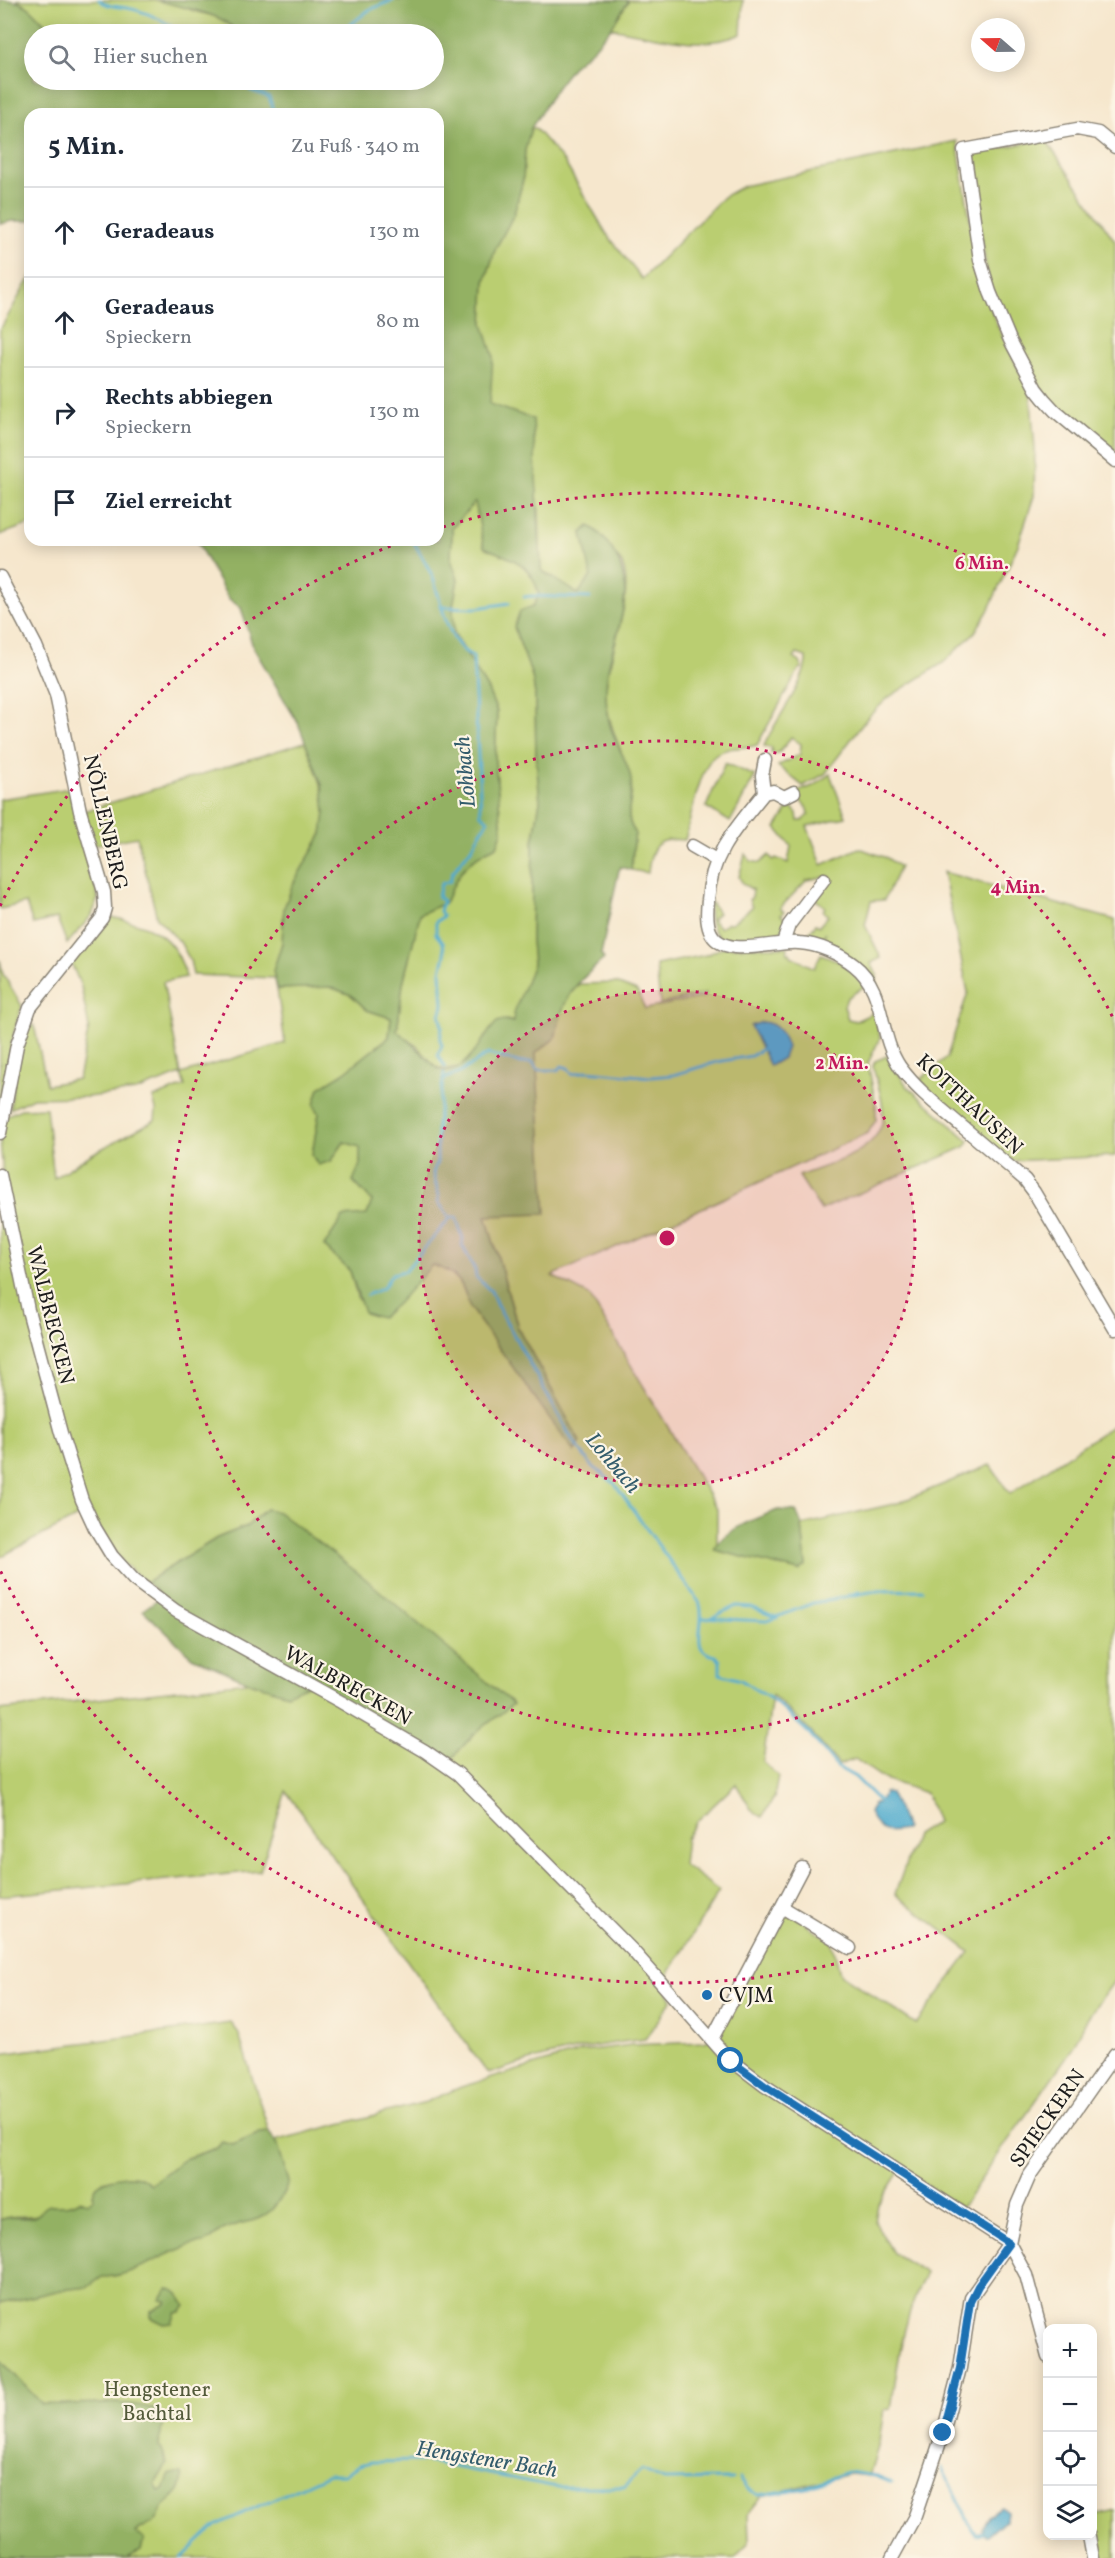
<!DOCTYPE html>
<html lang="de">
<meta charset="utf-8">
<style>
body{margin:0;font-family:Vollkorn,serif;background:#f2f2f3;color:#1f2937}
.controls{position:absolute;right:18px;bottom:18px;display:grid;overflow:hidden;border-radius:12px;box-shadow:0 3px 15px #0003}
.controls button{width:54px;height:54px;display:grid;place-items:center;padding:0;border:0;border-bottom:2px solid #e0e1e3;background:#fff;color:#1f2937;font:30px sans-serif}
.compass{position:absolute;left:971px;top:18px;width:54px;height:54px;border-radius:50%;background:#fff;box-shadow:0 3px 15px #0003;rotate:290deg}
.stop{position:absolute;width:18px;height:18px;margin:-14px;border:4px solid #1f6fb2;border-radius:50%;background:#fff}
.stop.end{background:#1f6fb2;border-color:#fff;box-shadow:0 2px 6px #0008}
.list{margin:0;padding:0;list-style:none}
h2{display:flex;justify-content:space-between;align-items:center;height:78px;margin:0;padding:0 24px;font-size:26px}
h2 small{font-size:20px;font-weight:400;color:#747a83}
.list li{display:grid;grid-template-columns:39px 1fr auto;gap:18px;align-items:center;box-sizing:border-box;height:90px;padding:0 24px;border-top:2px solid #e0e1e3}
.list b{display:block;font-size:22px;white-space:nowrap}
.list p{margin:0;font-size:20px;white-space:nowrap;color:#747a83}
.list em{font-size:20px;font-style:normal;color:#747a83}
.icon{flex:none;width:33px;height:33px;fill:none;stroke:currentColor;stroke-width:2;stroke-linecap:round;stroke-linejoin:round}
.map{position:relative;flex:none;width:1115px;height:2558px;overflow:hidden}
.search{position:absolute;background:#fff;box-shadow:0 3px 15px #0003;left:24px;top:24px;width:420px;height:66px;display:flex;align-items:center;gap:15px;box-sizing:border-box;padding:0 21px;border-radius:33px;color:#747a83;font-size:22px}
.panel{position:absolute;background:#fff;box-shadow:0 3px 15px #0003;left:24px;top:108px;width:420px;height:438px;border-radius:18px}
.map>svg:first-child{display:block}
.green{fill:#bace71;stroke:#6b7546;stroke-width:1.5;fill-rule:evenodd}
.forest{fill:#93b163;stroke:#586640;stroke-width:1.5;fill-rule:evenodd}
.water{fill:#50abce;stroke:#366475;stroke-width:1.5}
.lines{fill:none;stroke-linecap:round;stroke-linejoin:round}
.stream{stroke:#50abce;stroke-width:3}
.minor-casing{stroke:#898274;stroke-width:15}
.minor{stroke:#fff;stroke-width:12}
.route{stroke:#1f6fb2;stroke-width:8}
.ring{fill:none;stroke:#c2185b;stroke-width:3;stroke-dasharray:3 6}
.poi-dot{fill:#1f6fb2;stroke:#fcf5e5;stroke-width:2}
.labels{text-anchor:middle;stroke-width:4.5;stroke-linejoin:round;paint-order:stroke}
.street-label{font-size:21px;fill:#1c1c1c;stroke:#fcf5e5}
.poi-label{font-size:21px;fill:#1c1c1c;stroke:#fcf5e5;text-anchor:start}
.park-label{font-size:21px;fill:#535a3a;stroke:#fcf5e5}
.water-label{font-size:22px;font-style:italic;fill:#335c6c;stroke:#fcf5e5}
.centre{fill:#c2185b;stroke:#fcf5e5;stroke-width:3}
.ring-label{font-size:18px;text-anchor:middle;font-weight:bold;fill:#c2185b;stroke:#fcf5e5;stroke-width:4.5;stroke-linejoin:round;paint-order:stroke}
</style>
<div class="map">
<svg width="1115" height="2558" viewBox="0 0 1115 2558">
<rect width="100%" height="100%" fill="#fcf5e5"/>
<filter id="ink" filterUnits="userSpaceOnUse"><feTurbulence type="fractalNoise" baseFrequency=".0167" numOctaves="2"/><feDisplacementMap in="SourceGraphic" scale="12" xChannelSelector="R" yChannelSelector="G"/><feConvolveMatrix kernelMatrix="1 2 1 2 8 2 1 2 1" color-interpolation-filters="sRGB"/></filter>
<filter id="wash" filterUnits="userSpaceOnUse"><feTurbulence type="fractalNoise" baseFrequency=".008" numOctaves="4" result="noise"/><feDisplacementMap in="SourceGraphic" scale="24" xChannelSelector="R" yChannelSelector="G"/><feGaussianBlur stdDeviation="1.35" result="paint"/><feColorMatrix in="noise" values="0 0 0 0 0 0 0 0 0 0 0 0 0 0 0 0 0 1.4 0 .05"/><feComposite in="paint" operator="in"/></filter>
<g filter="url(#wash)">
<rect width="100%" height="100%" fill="#f6e7cd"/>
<path class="green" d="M16,0H174C190,18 226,9 237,34H58C42,25 34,7 16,0Z
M629,0H743L741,34C702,52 651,35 611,28Z
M531,128H535L565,163L606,233L642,279L723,197L743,186L957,141L979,274L995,320L1022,377L1030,389L1035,450L1034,496L1018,545L988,611L975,632L943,663L889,697L868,717L825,774L803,786L778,766C782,763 793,759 800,754L801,744L791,737L781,751L775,754L771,753L772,748L764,746C774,721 808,680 806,657L797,654L794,658L800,662L802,668L799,669L757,745C744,749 728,746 716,754C700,765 690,821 685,840C656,837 651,846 648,873L631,870L635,832C621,813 635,802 631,784C625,754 608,729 606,697C603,663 641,588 619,559C613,551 591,539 582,533L592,576L578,594L541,570L539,509L533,464L490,404L483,324L485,282L495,250L514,214L523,180L525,150Z
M1045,139L1115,241V458L1051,407L989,287L970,158L977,153Z
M30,277V524L0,535V330Z
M475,501L484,547C512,560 531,561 539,595L518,638L532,676L535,694L536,758L540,801L533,843L531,940L533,964L513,1022L507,1020L492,1027L476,1051L461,1066L447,1070L436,1067L417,1046L397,1032L403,983L420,914L445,903C458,873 466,859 497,846L502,832L495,761L497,712L488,690L454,633L453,606L458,579L451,560L452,528Z
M305,742C316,770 334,805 321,836C310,860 293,880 285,906C281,917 284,930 282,942C280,955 272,966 275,978L193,975L190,960L180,942L157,918L137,837L93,845L84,811Z
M725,763L755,776L730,822L706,807Z
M830,774L846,817L807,826L822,865L859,848L887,858L900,867L884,900L871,901L865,925L881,958L871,963L877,975L876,989C861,968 846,955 822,946L821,942L826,932L817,944L803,939L816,924L819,926L828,916L823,911L825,907L815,899L818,889L830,879L829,876L807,880L780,908L784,912L781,915L787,921L775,942C739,949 704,948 710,901L718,913L712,919L720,928L727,923H732L752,907L749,900L752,897L753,890L743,884L739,877L745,854L751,861L760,863L769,855L773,860L776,858L788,863L791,846L776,828L790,806L797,813L798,821H802L809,814L808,809L797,797L794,800L792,794L815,785Z
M71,788L98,898L92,915L67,944L57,918L33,924L26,903L0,909V799Z
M943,872L1115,920V1156L1008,1161L919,1081L947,1057L968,992Z
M104,916C146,923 175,932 186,977L163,982L181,1074L285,1043L277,989L330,987L351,995L367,1010L391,1018L389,1037L345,1072L319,1089L314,1105L319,1113L312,1155L331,1161L344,1142L361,1147L360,1165L353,1181L372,1201L367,1215L324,1246L350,1271L358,1300L413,1284L432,1265C459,1274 462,1282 470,1308L580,1442L518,1328L486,1216L538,1104L536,1053L555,1038C559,1016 563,999 580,984L616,983L637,991L645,1009L705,997V994L660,1004L656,965L706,955L723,947H788L787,954L790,953L791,956L814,968L821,954C839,960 855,969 865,986L847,998L844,1006L848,1019L856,1021L875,1012L880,1038L868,1063L876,1106V1120L868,1133L552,1276L589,1295L717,1509V1542L715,1550L799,1571L806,1566L802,1525L898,1503L990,1465L1010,1494L1115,1424V1980L1088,2017L1072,2049L961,2208L901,2169L878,2204L875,2222L893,2253L926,2273C903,2315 898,2363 891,2409L884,2410L878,2447L869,2476L849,2474L762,2496L748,2514L749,2543L736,2558H0V2232L68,2206C56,2205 47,2202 41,2214C27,2219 12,2213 0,2220V2054L231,2023L238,2032L269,2132L260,2133L233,2145L222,2142L217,2148L184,2159L276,2204L289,2182L274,2141L426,2102L461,2087L583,2051L631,2045L704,2042L712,2039L782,1907L832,1942L840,1974L916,2024L970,1952L895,1894L916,1835L937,1822L926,1793L884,1779L855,1759L839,1765L810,1731L772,1695L763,1762L778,1776L774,1798L762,1817L751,1809L736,1784L697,1821L686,1838L683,1864L719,1891L663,1983L672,2000L645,2039C587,2046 543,2055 488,2074L286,1791L260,1871L0,1896V1710L248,1682L245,1679L312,1683L446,1765L473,1735L513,1704L266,1509L247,1526L217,1538L146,1582L122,1562L87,1512L0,1557V1189L4,1187L0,1138L3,1117L21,1109L46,1108L54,1178L92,1154L155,1120L156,1110L153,1098L185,1086L181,1074L136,1091L87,1097L33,1098L10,1109L21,1029L34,1025L47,1085L78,1079L89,1028L81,986L69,958ZM128,2176L140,2177L93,2199V2194L103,2181Z
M0,960L3,974L22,1006C10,1040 5,1073 2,1109H0Z
M887,1056L907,1086L969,1141L965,1147L821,1210L799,1176C828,1164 885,1152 883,1112C883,1097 876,1081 873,1066L875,1061Z
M1115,2510V2558H1098L1093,2531L1092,2516Z"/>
<path class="forest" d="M0,0C37,0 32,19 58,34H34V80H434V34H237C228,13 177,7 156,0H629L611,28L594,48L574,65L557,87L531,128L525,150L523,180L514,214L495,250L485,282L483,324L493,355L490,404L533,419L541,570L578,594L591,576L582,533L589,526C598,530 604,538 609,545C647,596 604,642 606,696C606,708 609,725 614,736C619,750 629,764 631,779C634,798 622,815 635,832L631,870L621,867L619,870L601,954L604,959C573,986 563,996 555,1038L536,1053L546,1214L486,1216L518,1328L580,1442L574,1452L470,1308C463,1283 459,1273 432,1265L397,1304L381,1318L364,1313L350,1271L324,1246L343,1217L367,1215L372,1201L353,1181L360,1165V1147L344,1142L331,1161L318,1165L312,1155L319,1113L314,1105L319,1088L345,1072L389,1037L391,1018L367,1010L351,995L330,987L277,989L273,971L282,943L284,908L294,882L322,834L325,812L322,785L298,723L253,647L241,608L228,598L196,540H438V114H30V221H12L0,224ZM475,502L484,547C512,560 531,561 539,595L533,606L520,611L514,627L532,676L535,694L536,758L540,801L533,843L531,940L533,964L514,1013L513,1022L504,1020L497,1022C484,1033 460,1088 435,1066C422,1054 412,1041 397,1031L403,983L420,914L445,903C458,873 466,859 497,846L502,832L495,761L497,712L488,690L454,633L453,606L458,579L451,560L452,528Z
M266,1509L278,1512L362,1576L513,1704L473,1735L446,1765L312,1683L287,1694L249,1682L192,1657L143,1610L162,1596L146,1582L217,1538L247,1526Z
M778,1510L796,1511L802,1525L806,1566L799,1571L714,1550C722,1530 759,1517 778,1510Z
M269,2132L279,2149L289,2182C284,2192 278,2205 269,2212C257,2223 241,2221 227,2228C219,2231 215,2237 208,2241C204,2244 196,2243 191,2245C161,2254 133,2277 102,2277L88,2287L61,2290L0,2304V2220C10,2214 22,2220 33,2217C41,2215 41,2209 47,2206C58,2202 64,2209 79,2200L87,2203L93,2199L94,2189C102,2178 126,2174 139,2177C143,2177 148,2182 151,2184L184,2159L217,2148L222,2142L233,2145L260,2133Z
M167,2289C176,2288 182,2298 186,2306L181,2312L176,2313L172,2323L164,2324L150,2317V2311L166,2304V2301L160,2300Z
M0,2359L42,2404C75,2406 138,2396 164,2414L159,2446L167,2464L155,2484L159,2491L164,2489L170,2474H182C185,2490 174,2495 165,2505C160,2509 160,2517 155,2521C149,2526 142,2528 135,2533L144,2539L141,2551L126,2558H0Z"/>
<path class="water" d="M762,1022C778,1023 782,1033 787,1047L783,1058L770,1066L750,1026Z
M884,1792L890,1793C894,1803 906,1821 905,1830C883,1833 881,1834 869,1813L874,1803L880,1802Z
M1001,2507L1007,2511L1006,2519L987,2536L982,2532V2528L988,2515Z"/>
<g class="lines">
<path class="stream" d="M99,0C108,7 116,6 127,8C143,11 170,21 179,34
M330,34L345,29L369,10L393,0
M244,80L250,90L269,97L275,114
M413,540C419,553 428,565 433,578C441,601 448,647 473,656L481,814L488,820L471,849L452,873L450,881L441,884L438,897L443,901L440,911L443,916L436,922V934L443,943L445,955L441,971L443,1005L440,1016L442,1027L440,1040L442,1045L438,1055L445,1067
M524,597L531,596L590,598
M441,607L477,608L509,603
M444,1073L437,1126V1162L433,1173L439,1196L438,1202L450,1218L456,1217L463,1239L462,1245L475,1270L476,1277L491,1291L497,1305L573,1441L592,1466L614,1483L699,1602C708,1622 686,1652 716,1656L720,1661V1674L741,1680L774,1701L810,1734L837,1767L855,1777L880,1802
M444,1079L459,1073L488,1054L521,1063L532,1062L538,1070H558L562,1066L568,1068L572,1074L587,1071L651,1077L673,1075L717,1062L751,1056L762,1049
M367,1295L383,1288L392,1274L405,1271L450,1218
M849,1595L859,1592
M701,1618L767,1621L813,1603L875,1591L922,1590
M711,1618L736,1606L751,1607L778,1618
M942,2468L972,2529L976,2534L982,2532
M739,2478L748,2489L759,2495L805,2488L847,2472L876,2476L891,2482
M182,2558L215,2526L329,2474H344L359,2465L372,2462L423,2461L557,2487H624L642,2470L664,2480L732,2479"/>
</g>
</g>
<g filter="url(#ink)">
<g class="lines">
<defs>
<path id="minor" d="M1115,147L1098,133L1077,129L964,150L980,260L990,292L1010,340L1036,389L1044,399L1055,411L1115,461
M0,577L36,646L56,695L80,811L104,892L105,908L102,918L30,1008L17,1045L0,1133
M794,792L784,797L773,791L764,793C736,828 711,853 708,900C707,910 706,921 710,931C722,961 776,940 799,943C818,944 840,954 854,965C887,991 877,1033 900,1067C916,1089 938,1106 959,1124C981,1142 1003,1161 1025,1180L1034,1192L1115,1329
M764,793L762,776L765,760
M692,846L716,860
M783,943L789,925L824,879
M0,1175L28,1310L61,1433L82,1500L95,1528L112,1556L134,1580L176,1611L341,1702L425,1751L458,1774L633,1951L727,2057L765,2086L1009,2243L1026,2275L1048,2357
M782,1907L850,1948
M712,2039L802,1868
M1089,2536L1093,2558
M892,2558L915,2516L943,2433L960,2368L971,2297L1009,2243L1017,2205L1030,2175L1115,2054"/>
</defs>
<use href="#minor" class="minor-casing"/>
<use href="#minor" class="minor"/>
</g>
</g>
<g class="lines" filter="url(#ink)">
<path class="route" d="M731,2061L765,2086L1009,2243L978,2286L970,2302L960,2368L943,2433"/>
</g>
<circle cx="667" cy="1238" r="248" fill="#c2185b" fill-opacity=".12"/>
<g class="ring">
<circle cx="667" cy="1238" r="248"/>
<path d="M1114 1456A497 497 0 1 1 1114 1020"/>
<path d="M1110 1837A745 745 0 0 1 0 1570M0 906A745 745 0 0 1 406 540M443 527A745 745 0 0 1 1110 639"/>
</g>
<circle class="poi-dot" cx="707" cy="1995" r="6"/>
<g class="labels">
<g class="street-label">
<text transform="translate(106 822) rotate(77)" y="7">NÖLLENBERG</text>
<text transform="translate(970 1104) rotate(43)" y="7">KOTTHAUSEN</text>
<text transform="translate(51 1315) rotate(76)" y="7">WALBRECKEN</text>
<text transform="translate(348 1685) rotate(29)" y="7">WALBRECKEN</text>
<text transform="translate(1047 2118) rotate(-55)" y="7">SPIECKERN</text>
</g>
<g class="poi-label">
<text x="719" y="2002">CVJM</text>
</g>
<g class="park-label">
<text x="157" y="2396">Hengstener<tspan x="157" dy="24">Bachtal</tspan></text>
</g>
<g class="water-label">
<text transform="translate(464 772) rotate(-95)" y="8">Lohbach</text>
<text transform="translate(614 1462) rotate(50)" y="8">Lohbach</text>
<text transform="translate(487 2458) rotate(9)" y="8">Hengstener Bach</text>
</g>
</g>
<circle cx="667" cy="1238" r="9" class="centre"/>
<g class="ring-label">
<text x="982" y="569">6 Min.</text>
<text x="1018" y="893">4 Min.</text>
<text x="842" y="1069">2 Min.</text>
</g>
</svg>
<div class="controls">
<button>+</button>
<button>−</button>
<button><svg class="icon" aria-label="locate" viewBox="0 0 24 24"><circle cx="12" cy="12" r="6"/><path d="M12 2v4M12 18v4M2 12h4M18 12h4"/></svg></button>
<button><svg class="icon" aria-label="layers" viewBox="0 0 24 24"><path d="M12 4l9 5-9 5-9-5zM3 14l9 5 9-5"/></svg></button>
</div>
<svg class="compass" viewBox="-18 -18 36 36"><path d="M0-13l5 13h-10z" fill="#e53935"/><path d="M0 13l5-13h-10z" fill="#747a83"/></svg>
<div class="stop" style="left:731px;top:2061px"></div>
<div class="stop end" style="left:943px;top:2433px"></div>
<div class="search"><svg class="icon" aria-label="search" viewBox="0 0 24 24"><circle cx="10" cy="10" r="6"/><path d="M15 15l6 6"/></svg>Hier suchen</div>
<section class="panel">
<h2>5 Min.<small>Zu Fuß · 340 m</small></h2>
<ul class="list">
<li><svg class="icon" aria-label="ahead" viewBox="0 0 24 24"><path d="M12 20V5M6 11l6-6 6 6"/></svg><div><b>Geradeaus</b></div><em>130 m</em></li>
<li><svg class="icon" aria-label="ahead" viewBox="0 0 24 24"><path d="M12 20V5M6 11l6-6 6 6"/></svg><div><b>Geradeaus</b><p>Spieckern</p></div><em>80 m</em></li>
<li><svg class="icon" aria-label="right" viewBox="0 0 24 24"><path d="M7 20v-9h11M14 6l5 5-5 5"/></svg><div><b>Rechts abbiegen</b><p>Spieckern</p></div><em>130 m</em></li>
<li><svg class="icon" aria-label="arrive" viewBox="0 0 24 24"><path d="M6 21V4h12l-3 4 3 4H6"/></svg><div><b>Ziel erreicht</b></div></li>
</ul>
</section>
</div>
